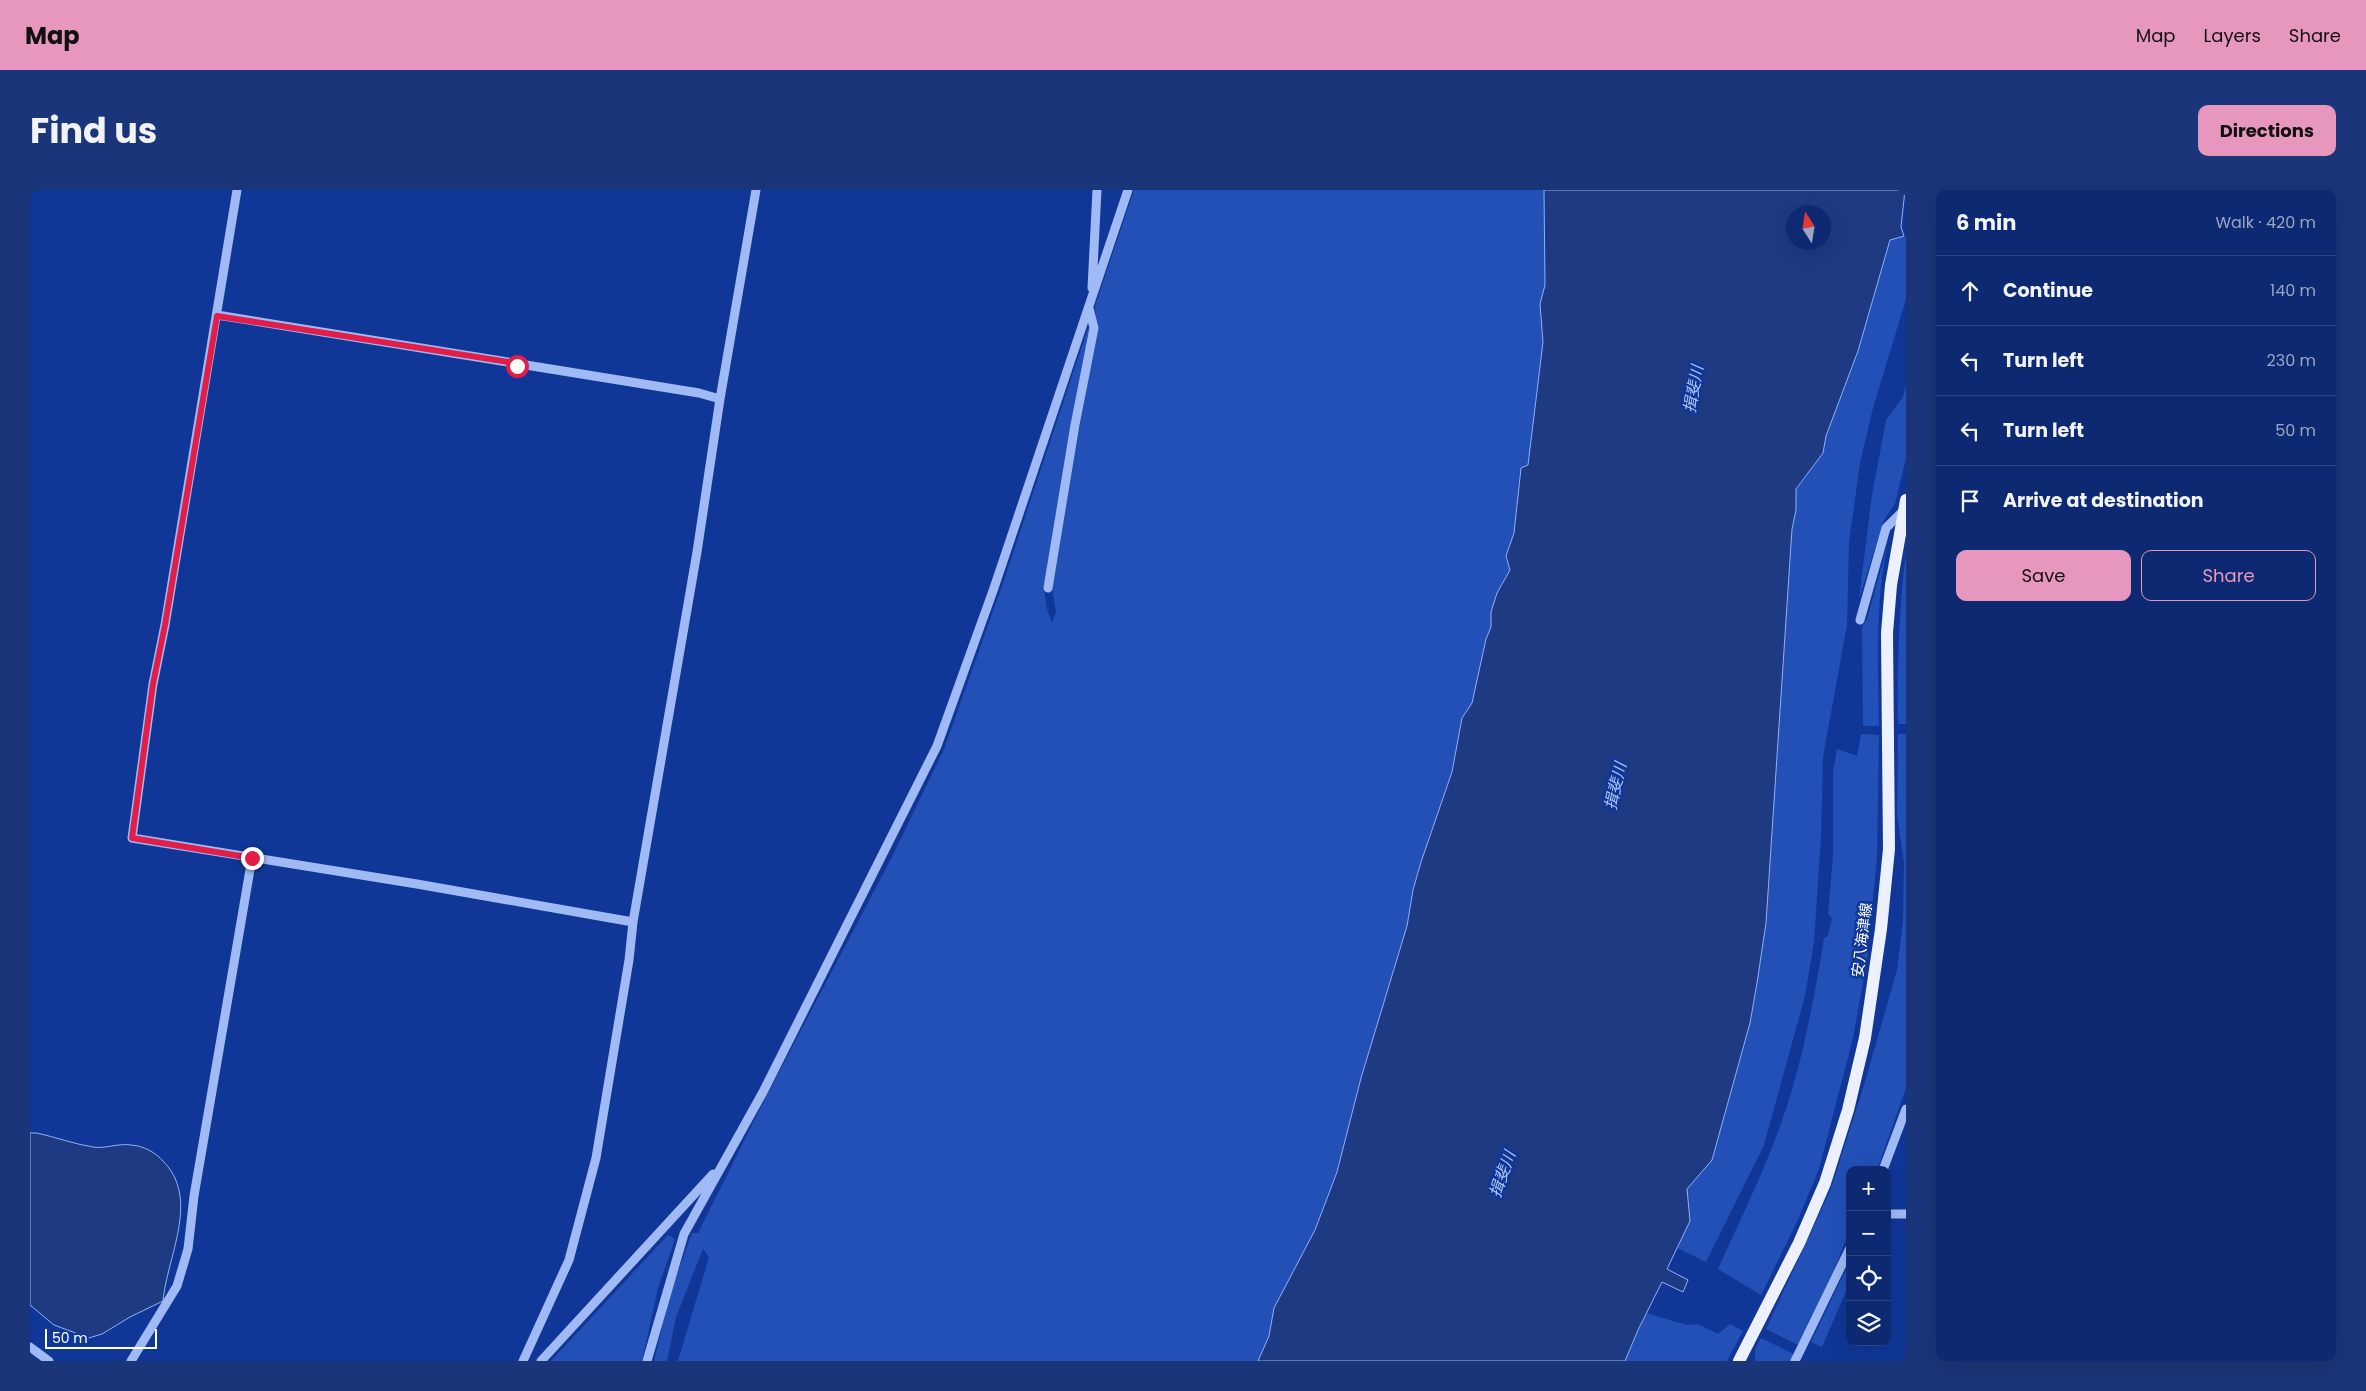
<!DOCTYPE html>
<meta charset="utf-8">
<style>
body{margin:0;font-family:Poppins,"Noto Sans JP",sans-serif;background:#1a3579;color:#f1f3f6}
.controls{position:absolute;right:15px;bottom:15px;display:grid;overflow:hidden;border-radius:10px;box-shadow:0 5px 20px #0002}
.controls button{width:45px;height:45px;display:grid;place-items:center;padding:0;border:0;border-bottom:1px solid #2c4584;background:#0c2971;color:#f1f3f6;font:25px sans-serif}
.compass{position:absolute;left:1756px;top:15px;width:45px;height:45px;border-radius:50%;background:#0c2971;box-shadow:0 5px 20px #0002;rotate:348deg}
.scale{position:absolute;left:15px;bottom:12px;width:112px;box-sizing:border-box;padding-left:5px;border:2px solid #fff;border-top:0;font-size:14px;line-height:18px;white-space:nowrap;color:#fff;-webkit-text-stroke:4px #103797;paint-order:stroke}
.stop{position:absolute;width:15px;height:15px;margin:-11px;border:4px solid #e11d48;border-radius:50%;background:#fff}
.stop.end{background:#e11d48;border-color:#fff;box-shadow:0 1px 5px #0008}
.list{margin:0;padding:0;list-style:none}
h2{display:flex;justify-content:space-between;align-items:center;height:65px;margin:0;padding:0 20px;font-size:21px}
h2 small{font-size:16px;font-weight:400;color:#9aa6c3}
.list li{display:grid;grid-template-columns:32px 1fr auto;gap:15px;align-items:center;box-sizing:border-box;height:70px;padding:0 20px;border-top:1px solid #2c4584}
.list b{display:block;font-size:19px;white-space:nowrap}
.list em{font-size:16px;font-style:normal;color:#9aa6c3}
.actions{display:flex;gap:10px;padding:15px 20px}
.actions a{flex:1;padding:11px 0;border:1px solid #e797bd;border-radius:10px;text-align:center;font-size:18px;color:#e797bd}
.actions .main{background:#e797bd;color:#111}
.icon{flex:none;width:28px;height:28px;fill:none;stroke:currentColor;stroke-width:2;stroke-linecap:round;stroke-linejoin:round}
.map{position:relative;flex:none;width:1876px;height:1171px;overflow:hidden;border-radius:10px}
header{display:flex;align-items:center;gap:30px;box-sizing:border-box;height:70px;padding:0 25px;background:#e797bd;color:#111}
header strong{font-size:24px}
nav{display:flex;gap:28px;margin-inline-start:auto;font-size:18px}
.intro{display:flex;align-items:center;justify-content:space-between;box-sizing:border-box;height:120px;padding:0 30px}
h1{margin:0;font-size:35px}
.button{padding:12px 22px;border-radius:10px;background:#e797bd;color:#111;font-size:18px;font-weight:700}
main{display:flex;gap:30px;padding:0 30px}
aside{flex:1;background:#0c2971;border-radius:10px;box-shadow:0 5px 20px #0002}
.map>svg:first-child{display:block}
.green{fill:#2250b7}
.water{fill:#1d3a83;stroke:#91b2f8;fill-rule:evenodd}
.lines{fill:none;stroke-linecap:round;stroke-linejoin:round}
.minor{stroke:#9fbaf4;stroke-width:9}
.major{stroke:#edf1ff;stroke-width:12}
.route{stroke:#e11d48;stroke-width:6}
.labels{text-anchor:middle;stroke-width:5;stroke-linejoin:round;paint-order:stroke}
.street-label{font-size:15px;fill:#fff;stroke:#103797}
.water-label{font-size:16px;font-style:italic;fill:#acc5fb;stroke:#103797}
</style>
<header>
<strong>Map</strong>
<nav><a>Map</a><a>Layers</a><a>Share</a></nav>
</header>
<div class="intro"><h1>Find us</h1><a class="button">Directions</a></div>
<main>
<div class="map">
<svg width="1876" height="1171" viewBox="0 0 1876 1171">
<rect width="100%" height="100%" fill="#103797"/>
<path class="green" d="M1104,0H1514L1515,95L1510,114L1513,152L1498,275L1489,285L1488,319L1484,343L1476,366L1480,380L1467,403L1461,422V437L1456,449L1442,513L1432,529L1422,582L1391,672L1383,700L1377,736L1331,888L1307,982L1285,1040L1244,1118L1239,1146L1228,1171H648L679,1067L673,1059L646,1127L637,1171H624L640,1104L662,1043H668L738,903L862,667L914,559L973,393L1058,138L1060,139L1014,397L1017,419L1022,433L1026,422L1022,398L1067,136L1065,116Z
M1874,46L1876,47V109L1843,218L1830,273L1819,352L1817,435L1793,567L1791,647L1784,752L1775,806L1734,955L1676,1072L1647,1058L1660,1031L1657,999L1682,970L1720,833L1736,733L1762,339L1766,320V300L1793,263L1796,246L1828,161L1860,49Z
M1876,195V268L1865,314L1854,330L1829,409L1842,305L1856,230L1873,207Z
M1857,357C1845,418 1848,475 1849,536H1833L1832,437L1837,429Z
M1876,361V534H1868C1867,475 1869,420 1876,361Z
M1831,544L1849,545L1847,668L1837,770L1823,848L1789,979L1767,1032L1731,1105L1688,1079C1715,1019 1745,960 1763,896C1777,847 1786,798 1794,748L1798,746L1802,728L1798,724L1803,665V582L1807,559L1827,566Z
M1868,544H1876V898L1847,980H1820V1038L1804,1082L1768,1155L1736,1139L1800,1001L1834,895L1867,780L1873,731L1874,673L1867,624Z
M638,1045L645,1049L628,1098L612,1171H521Z
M1820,1071L1818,1097L1792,1157L1781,1152Z
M1616,1123L1657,1135L1668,1134L1688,1144L1700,1134L1713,1141L1697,1171H1595Z
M1731,1148L1764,1164L1761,1171H1725V1159Z"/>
<path class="water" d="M1514,0H1875L1871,37L1874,46L1860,50L1828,161L1796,246L1793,263L1766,299V320L1762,339L1736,733L1727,793L1720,833L1682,970L1657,999L1660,1031L1637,1079L1658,1090L1653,1102L1632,1092L1608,1140L1595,1171H1228L1239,1146L1244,1118L1285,1040L1307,982L1331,888L1377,736L1383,700L1391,672L1422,582L1432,528L1442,513L1456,449L1461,437V422L1467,403L1480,380L1476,366L1484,343L1491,278L1498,275L1513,152L1510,114L1515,95ZM1764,22H1794V52H1764Z
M0,943H7C25,947 44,954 63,957C75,959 88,953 101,955C114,956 125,962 134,972C170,1010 137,1067 133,1111L100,1127L72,1144L59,1148L24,1135L0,1115Z"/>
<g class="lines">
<path class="minor" d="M207,0L135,435L123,494L102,648L387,694L603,732
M1062,98L1067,0
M187,125L669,203L690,209
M1018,398L1045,235L1064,138L1059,118
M1830,430L1856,338L1873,321
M1853,980L1876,919
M1857,1024H1876
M0,1157L19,1171
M101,1171L147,1096L158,1059L164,1006L222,668
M493,1171L539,1070L566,968L599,770L603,732L667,362L690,209L726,0
M511,1171L683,984
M617,1171L654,1044L733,902L907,556L964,398L1098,0
M1765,1171L1820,1058"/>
<path class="major" d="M1709,1171L1769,1053L1795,993L1818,920L1835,848L1851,739L1859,659L1857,443L1861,395L1876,310"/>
</g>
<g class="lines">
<path class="route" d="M222,668L102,648L123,494L135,435L187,126L485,173L487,176"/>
</g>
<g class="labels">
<g class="street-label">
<text transform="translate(1832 750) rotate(-83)" y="5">安八海津線</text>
</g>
<g class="water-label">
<text transform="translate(1663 199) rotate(-80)" y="6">揖斐川</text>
<text transform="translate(1585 596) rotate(-77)" y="6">揖斐川</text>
<text transform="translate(1472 984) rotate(-71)" y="6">揖斐川</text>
</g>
</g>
</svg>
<div class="controls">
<button>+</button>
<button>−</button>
<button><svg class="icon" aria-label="locate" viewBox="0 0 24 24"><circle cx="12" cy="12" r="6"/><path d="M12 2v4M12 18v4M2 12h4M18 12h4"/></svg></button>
<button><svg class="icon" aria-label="layers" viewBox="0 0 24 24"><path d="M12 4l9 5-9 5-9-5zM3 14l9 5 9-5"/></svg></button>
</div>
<svg class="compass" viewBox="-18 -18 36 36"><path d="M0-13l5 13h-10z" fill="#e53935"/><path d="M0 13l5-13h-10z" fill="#9aa6c3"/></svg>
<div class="scale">50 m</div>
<div class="stop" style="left:487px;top:176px"></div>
<div class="stop end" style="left:222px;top:668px"></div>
</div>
<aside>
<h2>6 min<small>Walk · 420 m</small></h2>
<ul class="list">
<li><svg class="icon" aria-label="ahead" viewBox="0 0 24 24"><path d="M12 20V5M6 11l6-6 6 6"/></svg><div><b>Continue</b></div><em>140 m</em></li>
<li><svg class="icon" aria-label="left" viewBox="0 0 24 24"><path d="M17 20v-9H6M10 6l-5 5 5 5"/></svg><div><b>Turn left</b></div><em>230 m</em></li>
<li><svg class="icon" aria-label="left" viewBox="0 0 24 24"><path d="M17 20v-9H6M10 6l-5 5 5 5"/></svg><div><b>Turn left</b></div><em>50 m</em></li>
<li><svg class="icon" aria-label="arrive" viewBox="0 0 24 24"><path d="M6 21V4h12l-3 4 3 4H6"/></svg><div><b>Arrive at destination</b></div></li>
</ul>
<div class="actions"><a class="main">Save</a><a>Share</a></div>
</aside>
</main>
